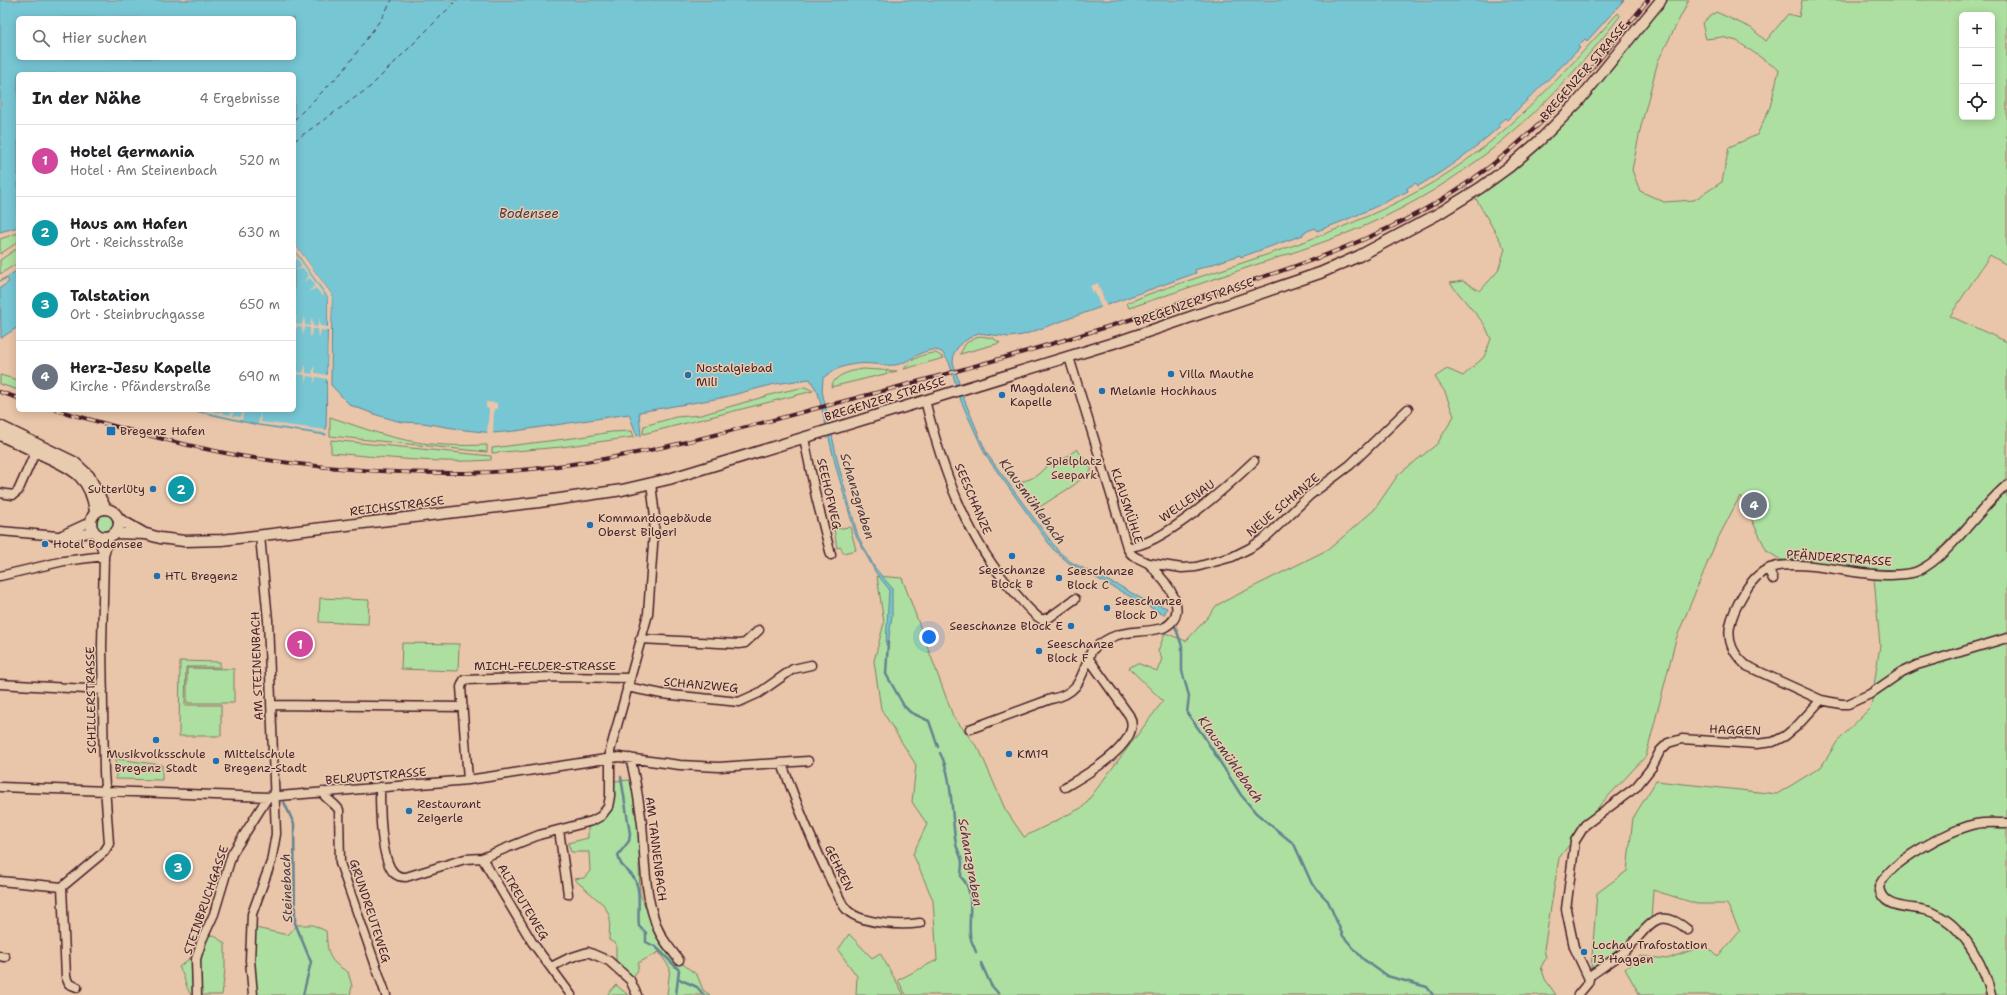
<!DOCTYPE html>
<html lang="de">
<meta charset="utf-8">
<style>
body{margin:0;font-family:"Shantell Sans",sans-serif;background:#f2f2f2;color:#202124}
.controls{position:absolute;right:12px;top:12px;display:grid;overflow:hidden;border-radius:6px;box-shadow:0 2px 10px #0003}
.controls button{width:36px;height:36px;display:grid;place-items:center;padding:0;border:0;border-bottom:1px solid #e0e0e0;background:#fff;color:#202124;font:20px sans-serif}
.you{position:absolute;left:929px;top:637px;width:14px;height:14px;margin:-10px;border:3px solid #fff;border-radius:50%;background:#1a73e8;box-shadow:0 0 0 6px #1a73e833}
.badge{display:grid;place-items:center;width:26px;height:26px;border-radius:50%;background:#b45309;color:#fff;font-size:13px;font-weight:700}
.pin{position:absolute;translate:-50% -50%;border:2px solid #fff;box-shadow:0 1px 4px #0006}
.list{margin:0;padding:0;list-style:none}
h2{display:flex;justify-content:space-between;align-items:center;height:52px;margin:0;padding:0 16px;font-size:17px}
h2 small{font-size:13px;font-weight:400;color:#757577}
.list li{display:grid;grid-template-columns:26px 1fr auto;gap:12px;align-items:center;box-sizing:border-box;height:72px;padding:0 16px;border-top:1px solid #e0e0e0}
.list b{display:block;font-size:15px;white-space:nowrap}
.list p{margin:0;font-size:13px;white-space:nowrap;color:#757577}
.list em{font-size:13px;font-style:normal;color:#757577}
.icon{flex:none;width:22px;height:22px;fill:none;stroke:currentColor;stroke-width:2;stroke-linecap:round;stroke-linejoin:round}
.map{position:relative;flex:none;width:2007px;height:995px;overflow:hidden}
.search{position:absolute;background:#fff;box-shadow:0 2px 10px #0003;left:16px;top:16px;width:280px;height:44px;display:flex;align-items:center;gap:10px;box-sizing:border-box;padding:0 14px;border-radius:6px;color:#757577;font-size:15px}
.panel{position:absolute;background:#fff;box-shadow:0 2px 10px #0003;left:16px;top:72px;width:280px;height:340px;border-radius:6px}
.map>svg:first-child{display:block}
.green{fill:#addfa0;stroke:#7c7f66;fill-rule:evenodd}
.water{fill:#77c6d4;stroke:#658390;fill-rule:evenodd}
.pier{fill:#e9c5a9}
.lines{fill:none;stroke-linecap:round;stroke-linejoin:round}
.stream{stroke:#658390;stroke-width:2.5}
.ferry{stroke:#513844;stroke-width:1;stroke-dasharray:5 4;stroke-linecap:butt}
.minor-casing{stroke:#4a1f2b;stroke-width:11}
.major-casing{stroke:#4a1f2b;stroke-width:13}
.minor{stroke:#e8ccaf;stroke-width:8}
.major{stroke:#e8ccaf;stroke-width:10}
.rail-casing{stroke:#4a1f2b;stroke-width:4}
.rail{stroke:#e8ccaf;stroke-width:2.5;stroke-dasharray:8;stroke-linecap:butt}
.poi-dot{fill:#1f6fb2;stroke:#e8ccaf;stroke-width:1.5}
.labels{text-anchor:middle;stroke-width:3;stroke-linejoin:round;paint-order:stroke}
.street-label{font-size:12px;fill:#4a1f2b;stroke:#e8ccaf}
.poi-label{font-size:12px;fill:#4a1f2b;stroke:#e8ccaf;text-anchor:start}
.park-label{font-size:12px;fill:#543237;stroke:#e8ccaf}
.water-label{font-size:13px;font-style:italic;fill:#513844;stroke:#e8ccaf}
</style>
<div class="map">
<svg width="2007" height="995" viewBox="0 0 2007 995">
<rect width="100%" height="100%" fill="#e9c5a9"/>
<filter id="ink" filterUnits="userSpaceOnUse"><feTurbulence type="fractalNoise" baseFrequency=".025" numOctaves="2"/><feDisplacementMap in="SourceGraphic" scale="8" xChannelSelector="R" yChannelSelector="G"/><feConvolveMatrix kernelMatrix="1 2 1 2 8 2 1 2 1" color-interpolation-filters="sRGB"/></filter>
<g filter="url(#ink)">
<path class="green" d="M1667,0H1689L1658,61L1641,126L1632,170L1640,191L1664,202L1694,200L1722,182L1729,147L1757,135L1770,107L1779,70L1737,41L1722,37L1706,39L1702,23L1716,12L1751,28L1766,41L1788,14L1799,17L1802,0H2007V265L1990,255L1950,316L2007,342V480L1994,491L1931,558L1909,570L1872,569L1781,560L1767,551L1740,496L1716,542L1676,639L1646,756L1600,805L1559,858L1544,949L1546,958L1541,967L1545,979L1556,995H906L898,980L937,960L933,900L913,854L927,824L912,802L916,765L881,709L874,661L884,623L877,576L902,578L953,716L980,751L1005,809L1024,837L1083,807L1163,701L1129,668L1137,663L1157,671L1162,659L1158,651L1165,633L1186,641L1207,618L1217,605L1329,549L1374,510L1398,475L1437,444L1454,416L1445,392L1435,377L1447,369L1463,376L1484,357L1491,339L1485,325L1450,283L1463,281L1480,291L1498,271L1505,249L1475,197C1504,175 1533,153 1559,128C1599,89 1633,43 1667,0ZM1962,15H1992V117H1962Z
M1618,13L1620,16C1560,94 1490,162 1402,208C1355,233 1304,249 1255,265C1213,279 1171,294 1129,308L1127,303L1149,294C1249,259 1363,230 1451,171C1513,130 1568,69 1618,13Z
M18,233V242L0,254V239Z
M18,248V263L0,274V260Z
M980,336L993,338L1000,343L960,354L966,343Z
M936,353L944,358L904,369C911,359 924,353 936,353Z
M863,369L897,371L831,387C835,374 851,371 863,369Z
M0,375L18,380V390L0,384Z
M805,387L813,391L643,434L644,426L676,417L701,415L777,393Z
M330,417C354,425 377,434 401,439C429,446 458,446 487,445V452L330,436Z
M632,431L634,437L561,447L492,453V448L581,437L611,432Z
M331,440L491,456V460C437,464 383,457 331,453Z
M1077,449L1092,470L1074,485L1035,510L1013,482C1032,481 1036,477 1050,463L1053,467Z
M2007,485V995H1640L1625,969L1640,956L1667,959L1706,945L1718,957L1740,931L1727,904H1697L1653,890L1651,919L1620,951L1591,969L1597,893L1627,871L1633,818L1656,781L1777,794L1821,767L1837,742L1871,707L1880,645L1874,578L1916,577L1930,566Z
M97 523a8 8 0 1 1 16 0a8 8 0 1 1-16 0Z
M850,527L856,550L843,553L841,547L837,548L834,529Z
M320,598L369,600L368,624L319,622Z
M402,643L459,644L458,671L401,669Z
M180,661L220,662V667H186L185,705H221V736H179Z
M187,668L234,669V703H187Z
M116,759L162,765V780L116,779Z
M632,780L644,831L639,866L640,894L654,927L675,958L697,975L703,990L710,995H667L670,968L659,952L638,963V970L632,978L616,962V944L609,940L610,917L604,905L574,879L584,878L590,871L589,852H571L568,843L588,838V828C608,815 609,803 611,781Z
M297,925H313L326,931C328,954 327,960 348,972L352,986L350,995H256L253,964L255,928L288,935Z
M849,934L872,958L880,953L904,995H856L857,976L838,950Z
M214,935L225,944V969L222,995H191C185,986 185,976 179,967L194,955L207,936Z
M616,985L628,995H607Z"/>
<path class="water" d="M0,0H1624L1587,41L1585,39L1578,46L1580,48L1507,120L1505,118L1498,124L1500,126C1474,149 1448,169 1418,186L1416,183L1407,188L1408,191C1378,206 1348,220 1317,231L1315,228L1303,233V235L1241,257L1240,255L1195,270L1196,273L1023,335L1009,337L978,333L961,343L954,353L953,362L964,399L987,454L1058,551L1071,562L1112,583L1118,585L1142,599L1167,608L1164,615L1069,563L1053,549L986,456L961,401L949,362L942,352C925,344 911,363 895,365C888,366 880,364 873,364C855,362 837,366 823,378L822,391L839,467L858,536L875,568L892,588V615L888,645H886L889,589L876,573L856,536L836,467L818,393L810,379L775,384L721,398L639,412L641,435L637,436L629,414L515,431L493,433L465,430L423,423L401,422L377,415L350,405L331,385L332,295L297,247L294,245V74H18V227L0,232ZM18,18H294V58H18Z
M294,249L328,297L326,435L258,425L191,410H294Z
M18,270V327L1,338L0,288L9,282L7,278L0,281Z"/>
<path class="pier" d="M294,245L297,247L332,295L328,435L326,433L258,424L260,412L261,422L327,430V379L316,377L314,384V377L307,376L305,383V375L297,374L294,381V371L297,362V372L303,373L306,364V373L312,374L315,365V373L327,375L328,331L321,330L319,339L318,329H313L310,338V328L305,327L303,336L302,327L297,326L294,335V323L296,314V324L302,325L304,315L305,325L310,326L312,317L313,326L317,327L320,318V326L328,327V297L294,249V247L296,248Z
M294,253H295L324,295L322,296L316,288L308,292L315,285L310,278L303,282L309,276L303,268L296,271L302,266L297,259L294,260Z
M1098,283L1107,308L1102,310L1094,290V295L1090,286Z
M486,402L497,403V409H494L493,435L487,434L489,409L486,408Z
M199,410H211L219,413L222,410V413L230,415L233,410V416L240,417L244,410L242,420Z"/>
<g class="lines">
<path class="stream" d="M1174,623L1182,646V671L1189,696L1187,713L1203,735L1241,795L1256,813L1294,844L1312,884L1328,901L1343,936L1363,959L1387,976L1427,987L1433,995
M888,642L886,674L904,706L910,712L929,721L938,747
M940,753C953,776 951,816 956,844C957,850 961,855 962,862C962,867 961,872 961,877C976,892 968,915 970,934C970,940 974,946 976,952
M621,777L630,834L629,841L618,855C620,868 628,869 634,878C642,891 637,911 639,926L646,933V942L656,947L679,970L676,995
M284,802L294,824L295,923L311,962L303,995
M981,963L991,985L998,993
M679,979L697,987L704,995"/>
<path class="ferry" d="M294,120L344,70L381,19L392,0
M294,141L370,87L457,0"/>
<defs>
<path id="minor" d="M925,400C942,469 967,541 1016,594C1024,603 1031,613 1042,620L1050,617L1075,599
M804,438L816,497L831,555
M2007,485C1979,508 1949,557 1918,571C1909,575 1900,574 1891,575C1857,576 1799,558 1770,568C1759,572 1750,583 1744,593C1738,603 1732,614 1730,626C1727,643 1734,655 1747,666L1821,700L1841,704H1848L1870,694L1902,672L1917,665L2007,638
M0,493L13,495L18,491L38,446
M0,531L69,537L93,532
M62,535L90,522
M98,536L104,556
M1127,547C1161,547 1229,485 1254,461
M1149,563L1182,568L1196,567L1232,557L1250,548L1266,537L1310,495L1350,465L1408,409
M1768,569L1773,579
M0,576L64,561L104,556
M640,639L739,644L745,643L759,630
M0,684L103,690
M627,687L662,694L739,702L759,693L793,669L811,665
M271,705L463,707
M970,729L1051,699C1082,693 1081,674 1092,650C1119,627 1133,635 1163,628C1189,616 1172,589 1158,574C1155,571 1152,566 1148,563C1139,558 1131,558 1127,547L1069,357
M630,758C636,779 639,802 642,824C645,857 644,890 655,921C659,936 670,948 679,960
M782,764C797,805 813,844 832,883C837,891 840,903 847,910C861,924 902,926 920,923
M468,780L461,687L464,680L554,677L630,678
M0,787L268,797L468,780L619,757L680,765L719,767L808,761
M380,787C380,807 380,859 394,873C398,877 402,877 406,877L465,859L482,858L532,942L571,995
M1065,787C1084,776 1145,742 1129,715L1089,659
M322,792C326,800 334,802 339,810L340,863L386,995
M559,830L568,894
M482,858L539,835L592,821L601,816L608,807L610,796V751L648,614L655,517L651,483
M0,881L62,887L104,852L109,844L104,772L102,646L104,556L109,537
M62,887L66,977L69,984L77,987
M0,956L5,957
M551,967L569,958L588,952L609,961L630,980L637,995
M1588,977C1601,968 1614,960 1626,950C1648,929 1656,903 1688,930
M197,995L196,959L202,940L214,914L232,854L268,797
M253,995L250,960L252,914L271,862L276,834L268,620L260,536
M1578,995L1588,983L1589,979L1574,947L1566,909L1575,841L1585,825L1636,787L1652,767L1660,751L1668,743L1682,739L1756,744L1773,742L1785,736L1797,726L1821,700
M1991,995C1986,970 1966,932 1943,918C1937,914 1931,911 1924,910C1907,906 1882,909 1879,887C1888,862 1951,829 1976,824C1986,822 1997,823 2007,823"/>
<path id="major" d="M0,426L74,462L89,476L106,509
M0,435C15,442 30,449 45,456C74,469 91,478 95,512
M91 523a14 14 0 1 1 28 0a14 14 0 1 1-28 0Z
M119,519L145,534
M115,533L146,534L160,538L184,541L222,540L539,502L622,490L669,479L1123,340L1320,273L1359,256L1438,214L1480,188L1509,167L1539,141L1577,103L1661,0"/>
</defs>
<use href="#minor" class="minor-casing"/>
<use href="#major" class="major-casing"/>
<use href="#minor" class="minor"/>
<use href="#major" class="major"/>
<defs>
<path id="rail" d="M0,392L18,398
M56,410C117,427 179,445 241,456C316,468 390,474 466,473C586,471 698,440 814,409C931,379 1048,347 1163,309C1259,278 1358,251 1444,198C1531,145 1586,77 1648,0"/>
</defs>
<use href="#rail" class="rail-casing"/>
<use href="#rail" class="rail"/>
</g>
</g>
<g class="poi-dot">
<circle cx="1171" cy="374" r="4"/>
<circle cx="688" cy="375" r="4"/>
<circle cx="1102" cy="391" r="4"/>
<circle cx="1002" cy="395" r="4"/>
<rect x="106" y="426" width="10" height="10" rx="2"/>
<circle cx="153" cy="489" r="4"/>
<circle cx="590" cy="525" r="4"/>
<circle cx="45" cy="544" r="4"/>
<circle cx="1012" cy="556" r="4"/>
<circle cx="157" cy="576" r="4"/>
<circle cx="1059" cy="578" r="4"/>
<circle cx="1107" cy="608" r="4"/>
<circle cx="1071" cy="626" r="4"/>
<circle cx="1039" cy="651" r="4"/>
<circle cx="156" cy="740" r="4"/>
<circle cx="1009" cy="754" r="4"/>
<circle cx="216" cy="761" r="4"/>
<circle cx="409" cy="811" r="4"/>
<circle cx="1584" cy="952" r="4"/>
</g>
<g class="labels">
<g class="street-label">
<text transform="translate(1584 71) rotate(-49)" y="4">BREGENZER STRASSE</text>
<text transform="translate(1194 302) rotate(-19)" y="4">BREGENZER STRASSE</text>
<text transform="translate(885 399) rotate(-17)" y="4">BREGENZER STRASSE</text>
<text transform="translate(829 494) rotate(77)" y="4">SEEHOFWEG</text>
<text transform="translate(973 499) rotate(67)" y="4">SEESCHANZE</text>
<text transform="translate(1187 501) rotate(-35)" y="4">WELLENAU</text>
<text transform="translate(1283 505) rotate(-40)" y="4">NEUE SCHANZE</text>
<text transform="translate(397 506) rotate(-7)" y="4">REICHSSTRASSE</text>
<text transform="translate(1127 506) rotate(72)" y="4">KLAUSMÜHLE</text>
<text transform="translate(1839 558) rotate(4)" y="4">PFÄNDERSTRASSE</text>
<text transform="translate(257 666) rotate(-92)" y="4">AM STEINENBACH</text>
<text x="545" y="670">MICHL-FELDER-STRASSE</text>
<text transform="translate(701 685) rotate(5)" y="4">SCHANZWEG</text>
<text transform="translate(91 700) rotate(-91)" y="4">SCHILLERSTRASSE</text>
<text transform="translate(1735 730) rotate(2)" y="4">HAGGEN</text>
<text transform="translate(376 776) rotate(-5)" y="4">BELRUPTSTRASSE</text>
<text transform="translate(656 849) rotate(83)" y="4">AM TANNENBACH</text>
<text transform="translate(839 868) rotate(64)" y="4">GEHREN</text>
<text transform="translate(206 900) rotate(-71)" y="4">STEINBRUCHGASSE</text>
<text transform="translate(523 902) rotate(59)" y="4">ALTREUTEWEG</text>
<text transform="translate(370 911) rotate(72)" y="4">GRUNDREUTEWEG</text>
</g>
<g class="poi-label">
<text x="696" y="372">Nostalgiebad<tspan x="696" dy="14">Mili</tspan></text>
<text x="1179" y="378">Villa Mauthe</text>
<text x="1010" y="392">Magdalena<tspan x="1010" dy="14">Kapelle</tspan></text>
<text x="1110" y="395">Melanie Hochhaus</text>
<text x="120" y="435">Bregenz Hafen</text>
<text x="145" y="493" text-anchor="end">Sutterlüty</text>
<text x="598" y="522">Kommandogebäude<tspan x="598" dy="14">Oberst Bilgeri</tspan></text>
<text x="53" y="548">Hotel Bodensee</text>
<text x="1012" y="574" text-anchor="middle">Seeschanze<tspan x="1012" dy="14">Block B</tspan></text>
<text x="1067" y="575">Seeschanze<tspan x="1067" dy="14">Block C</tspan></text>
<text x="165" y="580">HTL Bregenz</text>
<text x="1115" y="605">Seeschanze<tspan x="1115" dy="14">Block D</tspan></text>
<text x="1063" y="630" text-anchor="end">Seeschanze Block E</text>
<text x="1047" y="648">Seeschanze<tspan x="1047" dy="14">Block F</tspan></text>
<text x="156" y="758" text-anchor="middle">Musikvolksschule<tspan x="156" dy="14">Bregenz Stadt</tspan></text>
<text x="224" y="758">Mittelschule<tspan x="224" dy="14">Bregenz-Stadt</tspan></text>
<text x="1017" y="758">KM19</text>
<text x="417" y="808">Restaurant<tspan x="417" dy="14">Zeigerle</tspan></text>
<text x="1592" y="949">Lochau Trafostation<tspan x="1592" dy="14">13 Haggen</tspan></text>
</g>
<g class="park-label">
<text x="1074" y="465">Spielplatz<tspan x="1074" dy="14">Seepark</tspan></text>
</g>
<g class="water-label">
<text x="529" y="218">Bodensee</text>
<text transform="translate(858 496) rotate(73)" y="5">Schanzgraben</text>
<text transform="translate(1033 501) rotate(54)" y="5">Klausmühlebach</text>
<text transform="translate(1231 759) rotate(55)" y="5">Klausmühlebach</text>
<text transform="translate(971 862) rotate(80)" y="5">Schanzgraben</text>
<text transform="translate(286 888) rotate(-92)" y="5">Steinebach</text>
</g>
</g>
</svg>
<div class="controls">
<button>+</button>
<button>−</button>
<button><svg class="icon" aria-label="locate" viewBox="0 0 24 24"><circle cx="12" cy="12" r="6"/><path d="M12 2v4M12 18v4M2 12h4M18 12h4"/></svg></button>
</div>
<div class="you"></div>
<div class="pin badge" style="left:300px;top:644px;background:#d1479c">1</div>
<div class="pin badge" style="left:181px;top:489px;background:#0f9aa8">2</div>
<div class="pin badge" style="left:178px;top:867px;background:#0f9aa8">3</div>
<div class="pin badge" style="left:1754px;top:505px;background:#6b7280">4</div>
<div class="search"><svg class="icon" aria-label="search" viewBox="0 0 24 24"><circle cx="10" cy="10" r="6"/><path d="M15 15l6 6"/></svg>Hier suchen</div>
<section class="panel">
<h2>In der Nähe<small>4 Ergebnisse</small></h2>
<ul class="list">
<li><span class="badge" style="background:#d1479c">1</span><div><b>Hotel Germania</b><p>Hotel · Am Steinenbach</p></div><em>520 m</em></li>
<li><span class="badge" style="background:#0f9aa8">2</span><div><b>Haus am Hafen</b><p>Ort · Reichsstraße</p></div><em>630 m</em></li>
<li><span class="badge" style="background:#0f9aa8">3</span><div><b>Talstation</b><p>Ort · Steinbruchgasse</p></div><em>650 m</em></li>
<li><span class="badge" style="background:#6b7280">4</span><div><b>Herz-Jesu Kapelle</b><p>Kirche · Pfänderstraße</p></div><em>690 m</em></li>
</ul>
</section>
</div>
